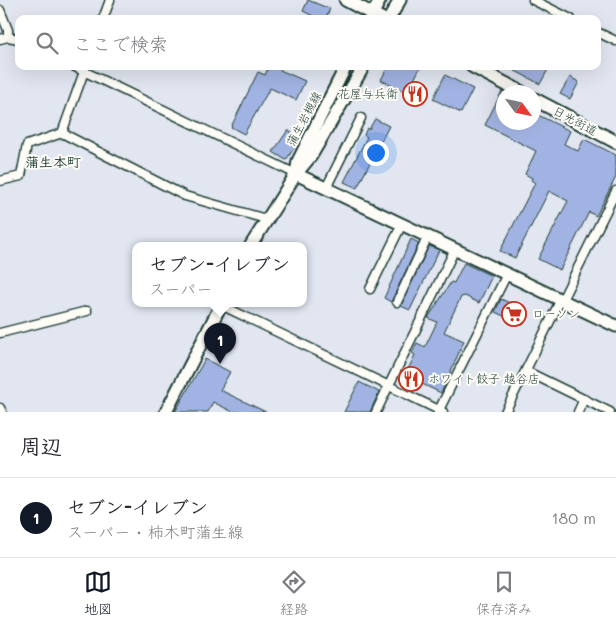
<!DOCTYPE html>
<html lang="ja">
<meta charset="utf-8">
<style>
body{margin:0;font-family:Mali,"Klee One",sans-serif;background:#f2f2f3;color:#2b2b33}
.compass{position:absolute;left:496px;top:85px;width:45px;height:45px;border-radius:50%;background:#fff;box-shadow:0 5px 20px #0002;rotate:123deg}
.you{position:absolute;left:375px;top:152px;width:18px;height:18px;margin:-12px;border:4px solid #fff;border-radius:50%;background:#1a73e8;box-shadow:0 0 0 8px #1a73e833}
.badge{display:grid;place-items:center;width:32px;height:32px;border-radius:50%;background:#111827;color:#fff;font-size:16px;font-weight:700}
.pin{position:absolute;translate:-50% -41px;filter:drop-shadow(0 1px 2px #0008)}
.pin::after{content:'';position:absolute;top:26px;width:18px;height:15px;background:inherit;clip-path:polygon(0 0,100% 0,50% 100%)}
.popup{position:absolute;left:132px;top:242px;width:175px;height:65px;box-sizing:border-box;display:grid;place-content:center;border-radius:10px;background:#fff;filter:drop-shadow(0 1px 4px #0005);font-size:16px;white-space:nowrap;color:#7c7c81}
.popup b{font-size:19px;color:#2b2b33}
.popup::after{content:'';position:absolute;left:50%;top:100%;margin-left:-10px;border:10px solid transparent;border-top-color:#fff}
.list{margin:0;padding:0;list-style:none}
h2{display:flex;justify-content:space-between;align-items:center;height:65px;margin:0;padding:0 20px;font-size:21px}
h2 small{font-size:16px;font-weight:400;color:#7c7c81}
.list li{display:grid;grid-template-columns:32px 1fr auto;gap:15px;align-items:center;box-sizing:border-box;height:80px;padding:0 20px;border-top:1px solid #e1e1e2}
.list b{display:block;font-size:19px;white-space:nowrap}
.list p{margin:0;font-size:16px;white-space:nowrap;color:#7c7c81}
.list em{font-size:16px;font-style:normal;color:#7c7c81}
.icon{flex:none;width:28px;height:28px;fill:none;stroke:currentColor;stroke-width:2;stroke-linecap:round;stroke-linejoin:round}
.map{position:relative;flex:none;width:616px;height:412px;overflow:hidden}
.search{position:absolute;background:#fff;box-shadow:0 5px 20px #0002;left:15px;right:15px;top:15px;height:55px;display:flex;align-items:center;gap:12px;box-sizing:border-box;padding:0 18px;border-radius:10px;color:#7c7c81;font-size:19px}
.sheet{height:145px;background:#fff}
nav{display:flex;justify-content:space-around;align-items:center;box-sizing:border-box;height:70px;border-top:1px solid #e1e1e2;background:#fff;font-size:14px;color:#7c7c81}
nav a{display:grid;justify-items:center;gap:2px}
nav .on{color:#111827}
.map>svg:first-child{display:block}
.building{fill:#a1b3e2;stroke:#1f3d34}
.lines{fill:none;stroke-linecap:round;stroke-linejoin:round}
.street-casing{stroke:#1f3d34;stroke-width:11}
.secondary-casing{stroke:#1f3d34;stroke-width:15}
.primary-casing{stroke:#1f3d34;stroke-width:16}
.street{stroke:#fdfcf7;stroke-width:8}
.secondary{stroke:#fdfcf7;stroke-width:11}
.primary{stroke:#fdfcf7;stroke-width:12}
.labels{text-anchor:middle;stroke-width:4;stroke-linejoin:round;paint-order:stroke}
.poi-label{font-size:12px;fill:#1f3d34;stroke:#fdfcf7;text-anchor:start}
.street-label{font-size:12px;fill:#1f3d34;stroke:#fdfcf7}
.neighbourhood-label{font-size:14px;font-weight:bold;fill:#1f3d34;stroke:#fdfcf7}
</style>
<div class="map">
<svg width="616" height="412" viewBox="0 0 616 412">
<rect width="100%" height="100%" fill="#e1e6f1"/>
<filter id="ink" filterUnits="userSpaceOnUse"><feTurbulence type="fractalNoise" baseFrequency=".02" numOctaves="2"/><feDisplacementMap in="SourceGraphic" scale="10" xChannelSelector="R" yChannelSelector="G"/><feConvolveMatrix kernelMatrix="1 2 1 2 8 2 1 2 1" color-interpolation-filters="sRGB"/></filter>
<g filter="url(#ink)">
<path class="building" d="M308,0L330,9L325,19H319L303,11Z
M269,66H282L280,70L305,81L296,100L270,88L244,134L231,127L258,72L265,75Z
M388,66H421L407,93L381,80Z
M506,66H550L540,84Z
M445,75L473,89L461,113L433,99Z
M570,77L579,82L570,99L560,94Z
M502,91L504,122H534V113L570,131L564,144L578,151L584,139L616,155V177L596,216L589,212L560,270L538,259L568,201L549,191L515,258L500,251L535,183L531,180L532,178L525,174L536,151L485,125Z
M375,119L389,126L357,188L344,182L367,137L364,135L367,128L369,129Z
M288,130L301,138L286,160L273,152Z
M411,239L419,243L391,302L384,298Z
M429,246L439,250L410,310L401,306Z
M464,263L492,276L479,303L465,296L461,297L444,332L464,341L441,393L422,384L419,390L402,382L415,355L412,353L417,343L425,347L437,322L428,318L451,282L454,283Z
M501,299L529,312L523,325L495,312Z
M205,359L230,372L220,390L266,412H233L213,402L208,412H175Z
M359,382L379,392L371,410L370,412H344Z"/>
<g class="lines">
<defs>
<path id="street" d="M533,0L571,19
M0,10L8,30V37
M103,19L110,0
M597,32L616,41
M0,39L8,37L19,39
M73,66L296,174
M62,133L86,66
M0,181L21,176L27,145L62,133L185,196L266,219
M326,188L361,118
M370,289L402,224
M562,300L616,191
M397,302L428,236
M221,305L443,412
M0,333L87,311
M526,371L610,412
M0,408L2,412
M376,412L455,249
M438,412L507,274
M505,412L561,299
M578,412L584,399"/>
<path id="secondary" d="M370,19L380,0
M389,19L400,0
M296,174L616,326
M296,174L311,156L364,66
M251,245L296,174L298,161L346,66
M166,412L222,303"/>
<path id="primary" d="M346,0L382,19
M472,66L521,92
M534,99L616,142"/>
</defs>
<use href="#street" class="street-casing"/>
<use href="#secondary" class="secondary-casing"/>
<use href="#primary" class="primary-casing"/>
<use href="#street" class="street"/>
<use href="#secondary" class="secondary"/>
<use href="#primary" class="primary"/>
</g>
</g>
<defs>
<symbol id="restaurant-ring" viewBox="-11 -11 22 22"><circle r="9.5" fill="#fdfcf7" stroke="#c8321e" stroke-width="1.5"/><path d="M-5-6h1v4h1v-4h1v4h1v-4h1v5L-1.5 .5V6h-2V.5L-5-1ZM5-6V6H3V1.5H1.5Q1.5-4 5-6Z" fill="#c8321e"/></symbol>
<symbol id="supermarket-ring" viewBox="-11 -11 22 22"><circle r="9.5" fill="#fdfcf7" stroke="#c8321e" stroke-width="1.5"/><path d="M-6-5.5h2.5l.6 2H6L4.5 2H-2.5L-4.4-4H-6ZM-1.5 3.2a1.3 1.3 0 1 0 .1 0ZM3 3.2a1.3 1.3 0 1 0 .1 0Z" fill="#c8321e"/></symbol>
</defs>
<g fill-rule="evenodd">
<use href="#restaurant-ring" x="401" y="80" width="28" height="28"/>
<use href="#supermarket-ring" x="500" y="300" width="28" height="28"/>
<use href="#restaurant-ring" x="397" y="365" width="28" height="28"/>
</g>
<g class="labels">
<g class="poi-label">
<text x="398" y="98" text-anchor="end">花屋与兵衛</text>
<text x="532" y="318">ローソン</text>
<text x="428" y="383">ホワイト餃子 越谷店</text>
</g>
<g class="street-label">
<text transform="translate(304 119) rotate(-62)" y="4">蒲生岩槻線</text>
<text transform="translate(575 121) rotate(28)" y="4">日光街道</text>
</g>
<g class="neighbourhood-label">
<text x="53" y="167">蒲生本町</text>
</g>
</g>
</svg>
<svg class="compass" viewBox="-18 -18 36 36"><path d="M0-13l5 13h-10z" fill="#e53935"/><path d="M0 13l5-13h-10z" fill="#7c7c81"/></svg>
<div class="you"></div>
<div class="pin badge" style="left:220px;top:364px">1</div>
<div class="popup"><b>セブン-イレブン</b>スーパー</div>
<div class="search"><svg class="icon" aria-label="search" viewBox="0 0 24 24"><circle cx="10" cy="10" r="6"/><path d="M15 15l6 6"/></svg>ここで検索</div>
</div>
<section class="sheet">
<h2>周辺<small></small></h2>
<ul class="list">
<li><span class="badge">1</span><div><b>セブン-イレブン</b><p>スーパー · 柿木町蒲生線</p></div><em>180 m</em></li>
</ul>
</section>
<nav>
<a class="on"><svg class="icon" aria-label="map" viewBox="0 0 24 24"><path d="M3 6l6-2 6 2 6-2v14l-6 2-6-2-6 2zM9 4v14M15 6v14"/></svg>地図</a>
<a><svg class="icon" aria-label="directions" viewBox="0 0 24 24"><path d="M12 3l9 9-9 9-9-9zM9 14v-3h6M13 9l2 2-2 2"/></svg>経路</a>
<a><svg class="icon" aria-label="saved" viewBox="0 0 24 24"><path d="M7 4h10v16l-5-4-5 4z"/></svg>保存済み</a>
</nav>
